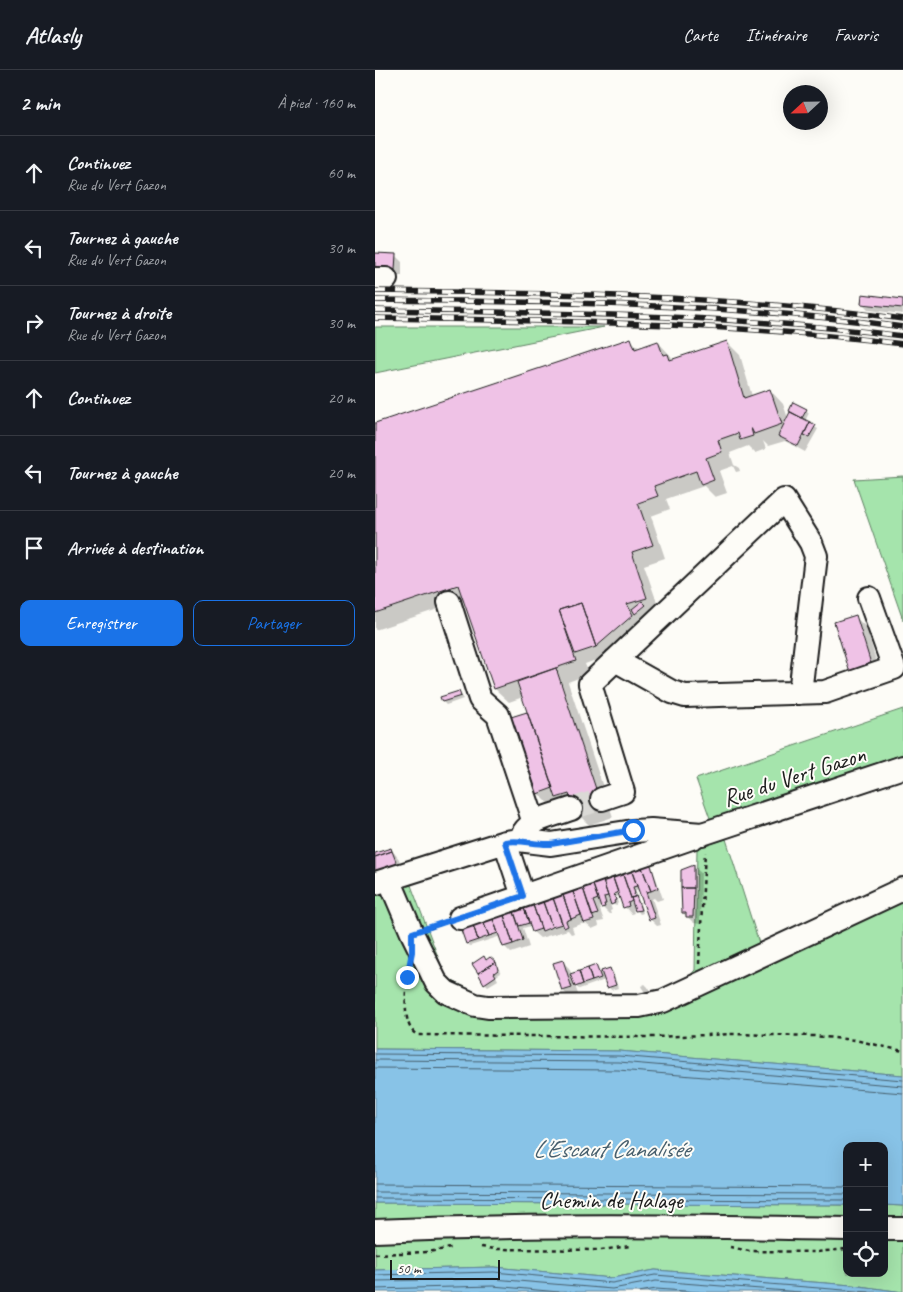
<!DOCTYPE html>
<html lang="fr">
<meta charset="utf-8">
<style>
body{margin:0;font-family:Caveat,sans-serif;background:#242831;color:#f1f3f6}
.controls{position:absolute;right:15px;bottom:15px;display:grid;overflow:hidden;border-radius:10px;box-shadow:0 5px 20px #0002}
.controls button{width:45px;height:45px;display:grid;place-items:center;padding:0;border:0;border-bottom:1px solid #363941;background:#171b24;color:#f1f3f6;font:25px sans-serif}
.compass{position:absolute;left:408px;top:15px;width:45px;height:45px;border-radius:50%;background:#171b24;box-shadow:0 5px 20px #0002;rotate:248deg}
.scale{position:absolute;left:15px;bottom:12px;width:110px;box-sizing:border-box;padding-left:5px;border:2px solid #1c1c1c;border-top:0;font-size:14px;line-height:18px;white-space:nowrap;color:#1c1c1c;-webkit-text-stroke:4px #fdfcf7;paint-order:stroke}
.stop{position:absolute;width:15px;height:15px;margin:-11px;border:4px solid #1a73e8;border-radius:50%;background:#fff}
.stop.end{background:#1a73e8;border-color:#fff;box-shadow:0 1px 5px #0008}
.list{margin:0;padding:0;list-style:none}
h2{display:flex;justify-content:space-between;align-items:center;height:65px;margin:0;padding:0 20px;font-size:21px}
h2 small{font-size:16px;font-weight:400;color:#9ea1a6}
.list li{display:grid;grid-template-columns:32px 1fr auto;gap:15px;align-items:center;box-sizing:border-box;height:75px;padding:0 20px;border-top:1px solid #363941}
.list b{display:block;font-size:19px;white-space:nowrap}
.list p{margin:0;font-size:16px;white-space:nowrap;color:#9ea1a6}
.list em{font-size:16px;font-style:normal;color:#9ea1a6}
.actions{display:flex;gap:10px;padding:15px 20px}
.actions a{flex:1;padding:11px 0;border:1px solid #1a73e8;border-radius:10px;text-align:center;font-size:18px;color:#1a73e8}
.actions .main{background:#1a73e8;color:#fff}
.icon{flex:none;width:28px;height:28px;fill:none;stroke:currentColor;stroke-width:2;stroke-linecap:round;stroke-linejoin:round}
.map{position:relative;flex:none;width:528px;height:1222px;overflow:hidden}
header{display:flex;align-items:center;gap:30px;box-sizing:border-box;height:70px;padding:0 25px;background:#171b24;border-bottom:1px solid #363941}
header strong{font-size:24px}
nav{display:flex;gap:28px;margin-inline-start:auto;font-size:18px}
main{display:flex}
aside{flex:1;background:#171b24}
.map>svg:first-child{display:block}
.green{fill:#a5e4ac;stroke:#608064}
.water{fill:#88c3e7;stroke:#5d8096}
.shadow{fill:#0003}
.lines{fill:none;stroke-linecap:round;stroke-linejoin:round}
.shore{stroke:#475f6d;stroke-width:1}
.building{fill:#efc2e6;stroke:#1c1c1c}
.minor-tunnel{stroke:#dbdad6;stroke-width:22;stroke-dasharray:22 11;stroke-linecap:butt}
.minor-casing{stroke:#1c1c1c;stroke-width:26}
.path{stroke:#1c1c1c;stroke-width:2.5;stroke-dasharray:4 4;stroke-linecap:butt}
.minor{stroke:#fdfcf7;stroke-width:22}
.rail-casing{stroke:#1c1c1c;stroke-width:5.5}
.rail{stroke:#fdfcf7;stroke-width:4;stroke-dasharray:11;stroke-linecap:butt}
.route{stroke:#1a73e8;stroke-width:6}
.labels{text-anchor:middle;stroke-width:4;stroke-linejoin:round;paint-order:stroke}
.street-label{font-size:24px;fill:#1c1c1c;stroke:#fdfcf7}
.water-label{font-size:25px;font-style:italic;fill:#475f6d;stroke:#fdfcf7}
</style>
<header>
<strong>Atlasly</strong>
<nav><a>Carte</a><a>Itinéraire</a><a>Favoris</a></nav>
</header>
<main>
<aside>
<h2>2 min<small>À pied · 160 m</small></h2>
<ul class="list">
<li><svg class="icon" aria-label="ahead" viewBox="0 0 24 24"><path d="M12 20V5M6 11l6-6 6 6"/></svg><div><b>Continuez</b><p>Rue du Vert Gazon</p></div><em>60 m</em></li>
<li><svg class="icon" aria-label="left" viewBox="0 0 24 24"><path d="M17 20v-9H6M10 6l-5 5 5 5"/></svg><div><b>Tournez à gauche</b><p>Rue du Vert Gazon</p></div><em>30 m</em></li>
<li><svg class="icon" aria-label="right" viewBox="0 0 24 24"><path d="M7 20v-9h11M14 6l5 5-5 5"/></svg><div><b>Tournez à droite</b><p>Rue du Vert Gazon</p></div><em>30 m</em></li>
<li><svg class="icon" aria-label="ahead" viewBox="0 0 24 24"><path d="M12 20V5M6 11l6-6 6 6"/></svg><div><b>Continuez</b></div><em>20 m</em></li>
<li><svg class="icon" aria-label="left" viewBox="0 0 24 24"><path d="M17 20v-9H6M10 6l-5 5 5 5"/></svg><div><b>Tournez à gauche</b></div><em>20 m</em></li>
<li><svg class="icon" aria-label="arrive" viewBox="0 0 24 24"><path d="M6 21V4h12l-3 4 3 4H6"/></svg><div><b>Arrivée à destination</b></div></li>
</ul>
<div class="actions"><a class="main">Enregistrer</a><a>Partager</a></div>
</aside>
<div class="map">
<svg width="528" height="1222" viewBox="0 0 528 1222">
<rect width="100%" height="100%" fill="#fdfcf7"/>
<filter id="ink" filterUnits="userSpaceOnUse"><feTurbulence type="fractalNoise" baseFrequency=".02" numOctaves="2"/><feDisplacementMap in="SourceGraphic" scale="10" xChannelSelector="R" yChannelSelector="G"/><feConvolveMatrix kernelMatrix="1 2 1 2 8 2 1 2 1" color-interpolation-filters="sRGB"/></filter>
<g filter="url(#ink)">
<path class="green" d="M0,257H229L0,303Z
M528,406V550L479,409Z
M528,639V684L336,751L321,709Z
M351,769L390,892L528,831V1005L244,981L0,979V822L34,810L71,908L117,930H259L308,914L320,900L322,778Z
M0,1133L472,1135V1203H509V1135L528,1136V1222L477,1215L280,1200L237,1208L119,1197L0,1200Z"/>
<path class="water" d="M0,979L244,981L528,1005V1136L509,1135V1076H472V1135L0,1133Z
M119,1197L237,1208L280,1200L477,1215L528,1222H0V1200Z"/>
<path class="shadow" d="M0,184L20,185L27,192V206H2Z
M528,231V244L494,240L487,233Z
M256,270L265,279L283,272L296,286L298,290L352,272L365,285L377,326L395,320L408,334L413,348L416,342L431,340L434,343L430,351L443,359L430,382L410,371L393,376L388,371L391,379L380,383L373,376L355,383L359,395L364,398L365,401L361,402L358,396L344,401L352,423L340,427L329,416L291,429L295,439L276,446L290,488L269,495L285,541L264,548L270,558L232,586L210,594L214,604L193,612L238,747L214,755L201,742L196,740L185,730L173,733L163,723L138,647L154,643L148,627L134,632L120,619L90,530L0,560V354Z
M480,547L491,557L506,607L486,613Z
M83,622L88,629L71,635L68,632L67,628Z
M16,779L24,789L27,801L0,809V784Z
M274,794L277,797L288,829L282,831L279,828L277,829L286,855L282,856L275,849L265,819L260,820L263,827L261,828L264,831L268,843L265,844L261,839L258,840L259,843L256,844L250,837L245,825L241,827L243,833L242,834V836L235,834L237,840L235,841L236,844H234L227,837H224L229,851L223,852L224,856L217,859L210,853L197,857L199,863L196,864L193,860L165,868L158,862L156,856L148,858L154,877L136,883L129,876L126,866L95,876L92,873L87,857Z
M319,797L326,803L325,854L319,853L308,843Z
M112,891H119L126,903L121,906L123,910L113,916L110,913Z
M188,892L194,898L197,905L221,896L225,903L235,899L238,902L243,918L236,920L230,910L204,919L200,916L203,924L195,927L188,921Z
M270,914L273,917L275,922H270L267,918L266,916Z"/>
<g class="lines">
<path class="shore" d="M0,984L244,986L528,1010
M0,990L244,992L528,1016
M0,998L243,1000L528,1023
M0,1114L472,1117
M0,1122L472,1124
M0,1128L472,1130
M0,1205L119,1202L237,1213L280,1205L494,1222
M0,1211L119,1209L237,1219L281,1211L425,1222
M0,1219L118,1216L184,1222
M264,1222L281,1219L324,1222"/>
</g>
<path class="building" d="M0,183L21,184L20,200H0Z
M487,224L528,229V238L486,234Z
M256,268L260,279L283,271L288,285L293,284L295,290L352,271L369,328L395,319L407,354L379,364L376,358L378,366L365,370L363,363L343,370L347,382L331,388L339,410L326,415L321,401L279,416L283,426L263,433L278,475L257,482L272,528L252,534L258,545L221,577L206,533L184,540L201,591L119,619L83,515L0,543V353Z
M418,332L432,339L427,348L414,341Z
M415,342L435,352L423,376L403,366Z
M435,352L441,355L434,367L429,365Z
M267,531L271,535L260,544L257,539Z
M206,533L221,577L200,584L184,540Z
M481,545L497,597L475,603L459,552Z
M181,598L226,734L200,743L194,724L181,728L142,612Z
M84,621L86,626L67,632L65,627Z
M152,642L178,718L162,724L136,647Z
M16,778L17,781L0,787V783Z
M17,781L22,794L0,801V787Z
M275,792L283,818L276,821L266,795Z
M266,795L276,821L271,822L280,848L274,850L256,799Z
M319,795V818H306V800Z
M256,799L262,816L258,817L260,824H259L260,827L256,828L247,802Z
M247,802L257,831L253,833L254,836L248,838L237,805Z
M237,805L243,822L239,824L241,830L239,831L240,833L236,835L227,808Z
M227,808L233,826L229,827L231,834H229L230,837L226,838L217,812Z
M217,812L223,829L218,831L223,844L217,846L207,815Z
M207,815L219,850L209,853L197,819Z
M306,818H319L318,847H311V843H307Z
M197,819L206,845L196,849L187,822Z
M187,822L196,849L191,851L193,856L189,858L177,825Z
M177,825L187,854L177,857L167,829Z
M261,826L266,840L260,841L256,828Z
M167,829L177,857L167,861L157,832Z
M157,832L166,859L157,862L148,835Z
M148,835L154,853L144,856L138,839Z
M138,839L148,870L138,874L128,842Z
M128,842L138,874L128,877L117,846Z
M117,846L123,863L114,866L107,849Z
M107,849L114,866L103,870L97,852Z
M97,852L103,870L91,874L85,857Z
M109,886L111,890L115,887L121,892L103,903L97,894Z
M188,890L197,918L187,921L178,893Z
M121,892L123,900L119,903L121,906L109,914L103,903Z
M221,895L226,908L217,911L213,898Z
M213,898L217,911L208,914L204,901Z
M235,898L241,915L232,918L226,901Z
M204,901L208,914L200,917L195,904Z"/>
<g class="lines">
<path class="minor-tunnel" d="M196,739L227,729"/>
<defs>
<path id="minor" d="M0,209H11
M74,532L105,629L123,645L159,753
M240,590L297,622L310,626L450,622L519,598L494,528
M227,729L248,722L215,614L409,430L436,473L441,486L425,623
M148,763C158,748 180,745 196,739
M130,772L148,826
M14,809L37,863L61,912L71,922L100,935L113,937L264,936L288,931L528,819
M1,813L130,772L143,770L176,774L258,761L276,760L327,764L528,697
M85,848L319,767
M509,1159H528
M0,1161C157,1154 314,1156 472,1159"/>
</defs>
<use href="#minor" class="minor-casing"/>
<path class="path" d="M55,858L68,853
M324,894L330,782
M34,898C31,913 25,958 43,965L278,967L358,964L439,966L480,970L528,981
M106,1177L120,1179L226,1180L255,1176
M355,1177L374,1181L442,1182L471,1179
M0,1184L53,1182L76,1178"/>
<use href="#minor" class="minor"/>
<defs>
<path id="rail" d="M0,221C176,223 353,225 528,249
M0,230C176,232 353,233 528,257
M0,240C176,243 353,244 528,266
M0,248C176,251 353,252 528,274"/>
</defs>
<use href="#rail" class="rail-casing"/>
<use href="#rail" class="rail"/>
</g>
</g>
<g class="lines" filter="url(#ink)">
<path class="route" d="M32,907L37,882V863L148,826L130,772C146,769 160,775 176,774L258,760"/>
</g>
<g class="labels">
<g class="street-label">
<text transform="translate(419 706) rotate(-18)" y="8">Rue du Vert Gazon</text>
<text x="236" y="1138">Chemin de Halage</text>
</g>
<g class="water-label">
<text x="236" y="1087">L'Escaut Canalisée</text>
</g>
</g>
</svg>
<div class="controls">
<button>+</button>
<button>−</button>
<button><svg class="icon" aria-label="locate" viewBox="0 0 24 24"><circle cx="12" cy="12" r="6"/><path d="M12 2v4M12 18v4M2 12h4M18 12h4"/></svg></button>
</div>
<svg class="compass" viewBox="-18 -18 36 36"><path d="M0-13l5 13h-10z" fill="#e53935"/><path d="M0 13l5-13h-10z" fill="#9ea1a6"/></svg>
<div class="scale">50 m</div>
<div class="stop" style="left:258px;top:760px"></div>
<div class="stop end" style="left:32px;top:907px"></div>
</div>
</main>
